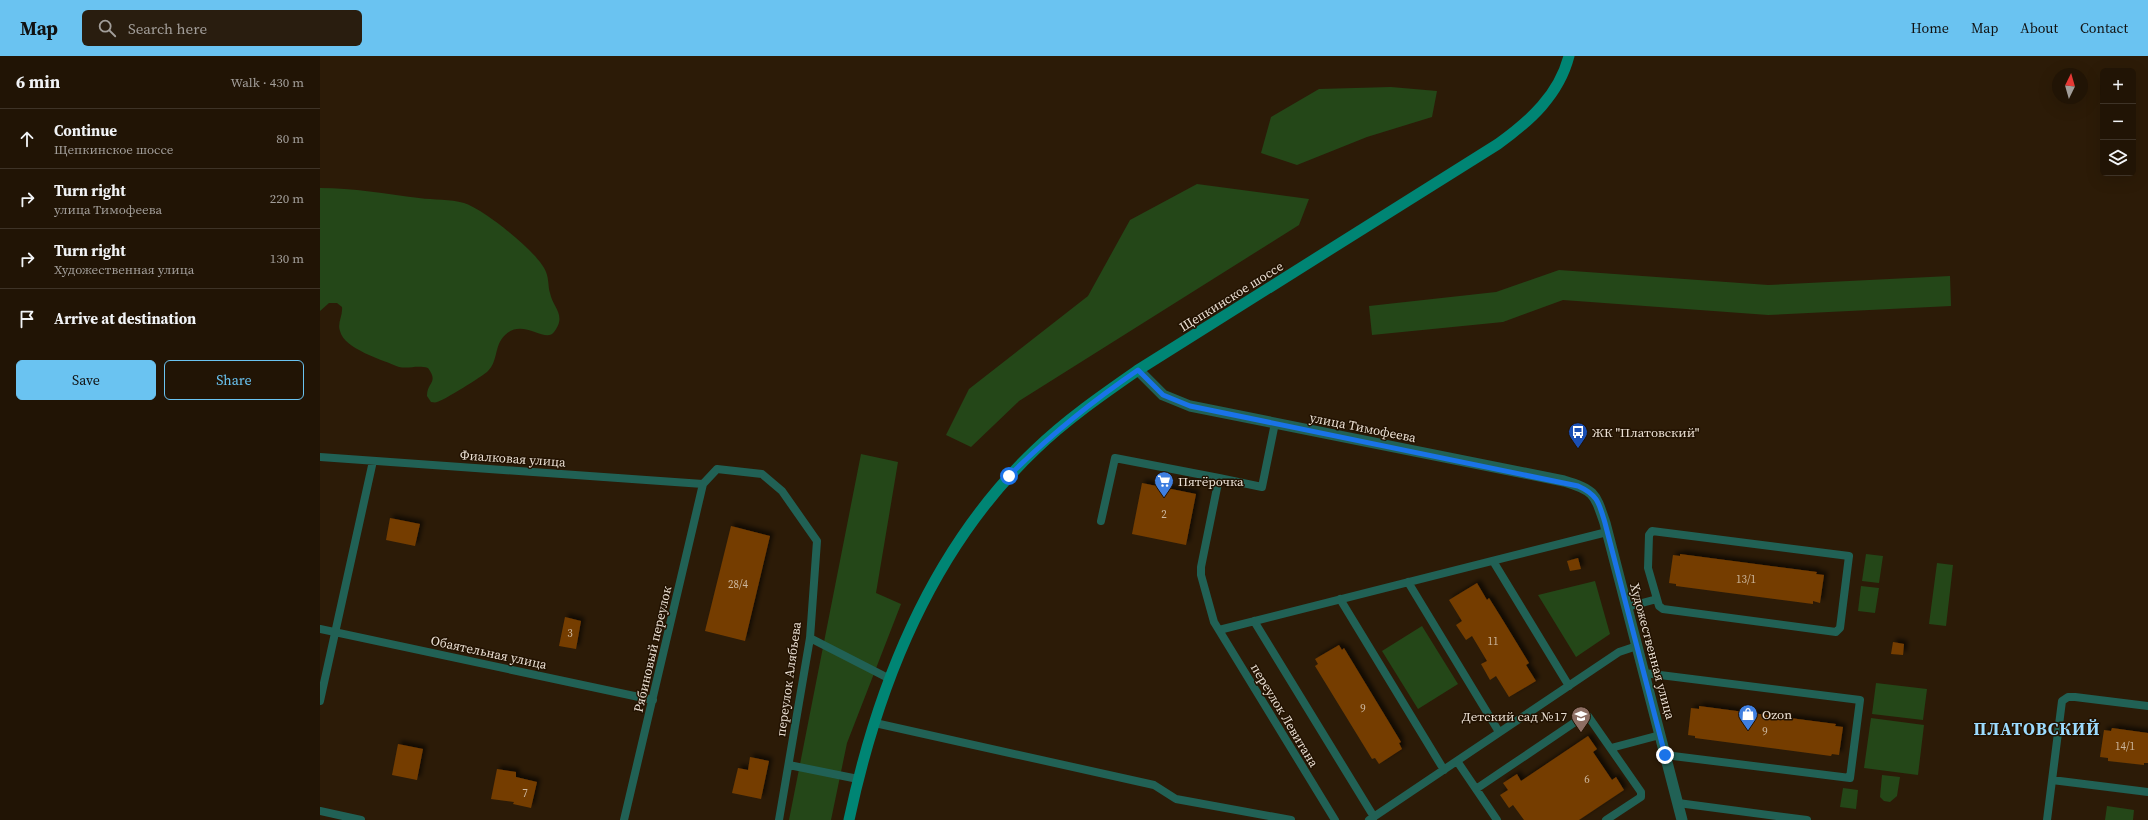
<!DOCTYPE html>
<meta charset="utf-8">
<style>
body{margin:0;font-family:"Source Serif 4",serif;background:#291d0f;color:#f1f3f6}
.controls{position:absolute;right:12px;top:12px;display:grid;overflow:hidden;border-radius:6px;box-shadow:0 4px 16px #0002}
.controls button{width:36px;height:36px;display:grid;place-items:center;padding:0;border:0;border-bottom:1px solid #3e3327;background:#211405;color:#f1f3f6;font:20px sans-serif}
.compass{position:absolute;left:1732px;top:12px;width:36px;height:36px;border-radius:50%;background:#211405;box-shadow:0 4px 16px #0002;rotate:5deg}
.stop{position:absolute;width:12px;height:12px;margin:-9px;border:3px solid #1a73e8;border-radius:50%;background:#fff}
.stop.end{background:#1a73e8;border-color:#fff;box-shadow:0 1px 4px #0008}
.list{margin:0;padding:0;list-style:none}
h2{display:flex;justify-content:space-between;align-items:center;height:52px;margin:0;padding:0 16px;font-size:17px}
h2 small{font-size:13px;font-weight:400;color:#a29e9a}
.list li{display:grid;grid-template-columns:26px 1fr auto;gap:12px;align-items:center;box-sizing:border-box;height:60px;padding:0 16px;border-top:1px solid #3e3327}
.list b{display:block;font-size:15px;white-space:nowrap}
.list p{margin:0;font-size:13px;white-space:nowrap;color:#a29e9a}
.list em{font-size:13px;font-style:normal;color:#a29e9a}
.actions{display:flex;gap:8px;padding:12px 16px}
.actions a{flex:1;padding:9px 0;border:1px solid #6ac3f1;border-radius:6px;text-align:center;font-size:14px;color:#6ac3f1}
.actions .main{background:#6ac3f1;color:#111}
.icon{flex:none;width:22px;height:22px;fill:none;stroke:currentColor;stroke-width:2;stroke-linecap:round;stroke-linejoin:round}
.map{position:relative;flex:none;width:1828px;height:764px;overflow:hidden}
header{display:flex;align-items:center;gap:24px;box-sizing:border-box;height:56px;padding:0 20px;background:#6ac3f1;color:#111}
header strong{font-size:19px}
nav{display:flex;gap:22px;margin-inline-start:auto;font-size:14px}
.search{width:280px;height:36px;background:#291d0f;display:flex;align-items:center;gap:10px;box-sizing:border-box;padding:0 14px;border-radius:6px;color:#a29e9a;font-size:15px}
main{display:flex}
aside{flex:1;background:#211405}
.map>svg:first-child{display:block}
.green{fill:#244718}
.building{fill:#743e00;filter:url(#shadow)}
.lines{fill:none;stroke-linecap:round;stroke-linejoin:round}
.service{stroke:#216155;stroke-width:8}
.minor{stroke:#216155;stroke-width:11}
.secondary{stroke:#008574;stroke-width:11}
.route{stroke:#1a73e8;stroke-width:5}
.labels{text-anchor:middle;stroke-width:3;stroke-linejoin:round;paint-order:stroke}
.number-label{font-size:11px;fill:#cdb89f}
.street-label{font-size:13px;fill:#ebe0d4;stroke:#221201}
.poi-label{font-size:13px;fill:#ebe0d4;stroke:#221201;text-anchor:start}
.district-label{font-size:17px;font-weight:bold;letter-spacing:1px;fill:#9cdbfe;stroke:#221201}
</style>
<header>
<strong>Map</strong>
<div class="search"><svg class="icon" aria-label="search" viewBox="0 0 24 24"><circle cx="10" cy="10" r="6"/><path d="M15 15l6 6"/></svg>Search here</div>
<nav><a>Home</a><a>Map</a><a>About</a><a>Contact</a></nav>
</header>
<main>
<aside>
<h2>6 min<small>Walk · 430 m</small></h2>
<ul class="list">
<li><svg class="icon" aria-label="ahead" viewBox="0 0 24 24"><path d="M12 20V5M6 11l6-6 6 6"/></svg><div><b>Continue</b><p>Щепкинское шоссе</p></div><em>80 m</em></li>
<li><svg class="icon" aria-label="right" viewBox="0 0 24 24"><path d="M7 20v-9h11M14 6l5 5-5 5"/></svg><div><b>Turn right</b><p>улица Тимофеева</p></div><em>220 m</em></li>
<li><svg class="icon" aria-label="right" viewBox="0 0 24 24"><path d="M7 20v-9h11M14 6l5 5-5 5"/></svg><div><b>Turn right</b><p>Художественная улица</p></div><em>130 m</em></li>
<li><svg class="icon" aria-label="arrive" viewBox="0 0 24 24"><path d="M6 21V4h12l-3 4 3 4H6"/></svg><div><b>Arrive at destination</b></div></li>
</ul>
<div class="actions"><a class="main">Save</a><a>Share</a></div>
</aside>
<div class="map">
<svg width="1828" height="764" viewBox="0 0 1828 764">
<defs>
<filter id="shadow"><feDropShadow dx="3.5" dy="-3.5" stdDeviation="2" flood-color="#0009"/></filter>
</defs>
<rect width="100%" height="100%" fill="#2c1b07"/>
<path class="green" d="M1071,31L1117,35L1112,61L1047,81L977,109L941,97L951,61L999,33Z
M877,128L989,143L979,169L699,345L651,391L626,379L649,333L768,240L810,164Z
M0,132C33,132 66,138 99,142C114,144 130,143 144,147C164,153 220,198 226,216C229,223 228,231 230,237C233,252 247,259 234,276C225,289 199,257 181,284C175,293 177,306 168,315C163,320 123,345 117,346C115,347 113,346 111,346L107,340C107,326 119,327 108,312C97,309 89,313 79,311C63,304 24,293 20,275C17,267 23,260 22,251L17,247H9L0,255Z
M1239,214L1448,229L1630,220L1631,250L1448,259L1243,244L1183,266L1052,279L1049,250L1176,236Z
M541,398L578,406L556,537L581,548L527,687L511,764H469Z
M1546,498L1563,500L1559,527L1542,525Z
M1617,507L1633,509L1626,570L1609,568Z
M1275,525L1290,578L1256,601L1218,539Z
M1541,530L1559,532L1555,557L1538,555Z
M1102,570L1138,628L1098,653L1062,595Z
M1556,627L1607,633L1603,664L1552,658Z
M1551,662L1604,669L1598,719L1544,712Z
M1562,719L1580,721L1577,740L1570,746L1564,745L1560,741Z
M1523,732L1538,734L1536,753L1520,751Z
M1787,750L1814,754L1813,764H1785Z"/>
<path class="building" d="M822,427L876,438L866,489L812,478Z
M70,462L100,468L95,490L66,484Z
M411,470L450,480L425,585L385,575Z
M1360,498L1497,516L1496,518L1504,519L1500,547L1493,545V548L1356,530V528L1349,527L1353,499L1360,500Z
M1258,502L1261,513L1250,515L1247,505Z
M1157,527L1167,544L1169,542L1184,566L1209,607L1206,609L1216,625L1189,641L1176,620L1170,624L1161,608L1167,605L1152,580L1146,584L1136,569L1142,565L1129,544Z
M245,561L261,565L256,593L239,590Z
M1573,586L1584,588L1583,599L1571,598Z
M1019,589L1022,594L1024,592L1081,686L1079,687L1082,693L1059,708L1055,702L1052,703L995,610L998,608L995,603Z
M1379,650L1516,668L1515,670L1523,671L1519,699L1512,698L1511,700L1375,682V680L1368,679L1371,652L1379,653Z
M1792,672L1828,677V707H1824V709L1788,705V702L1780,701L1784,674L1791,675Z
M1268,680L1277,693L1273,696L1292,724L1296,721L1304,734L1259,764H1204L1193,749L1189,752L1180,739L1188,734L1183,727L1197,718L1201,725Z
M78,688L103,693L97,724L72,719Z
M430,701L449,705L441,743L412,737L418,712L428,714Z
M177,713L196,716V721L217,726L211,752L193,748L194,746L171,743Z"/>
<g class="lines">
<path class="service" d="M955,367L942,431L899,422L881,511V519L894,566L1015,764
M0,401L383,428
M781,465L795,402L899,422
M1173,505L1249,630
M1088,526L1179,676
M1020,543L1124,714
M1307,551L1337,543L1328,512L1329,479L1332,475L1529,500L1520,572L1516,576L1343,553L1339,550L1337,543
M934,565L1054,761
M0,573L333,644
M899,574L1287,476
M490,582L570,623
M1324,617L1540,644L1530,722L1345,699
M0,645L53,405
M555,667L834,729L856,743L971,764
M1291,692L1340,679
M1137,705L1177,764
M469,709L538,723
M1732,724L1828,736
M1156,733L1264,660H1268L1321,736V741L1286,764
M1358,747L1487,764
M0,755L41,764
M304,764L383,428L397,413L442,418L462,435L497,485L490,582L459,764
M1049,764L1299,596L1317,590
M1727,764L1742,645L1748,641H1755L1828,650"/>
<path class="minor" d="M818,314L843,339L870,350L1244,425C1275,434 1275,438 1285,467L1362,764"/>
<path class="secondary" d="M529,764C558,627 612,492 715,394C746,364 782,339 818,314L1178,88C1210,65 1239,39 1249,0"/>
</g>
<g class="lines">
<path class="route" d="M689,420C729,380 771,346 818,314L843,339L870,350L1258,430C1278,439 1279,447 1285,467L1345,699"/>
</g>
<defs>
<symbol id="bus-pin" viewBox="-11 -11 22 30"><path d="M0 17L-7.5 6A9.5 9.5 0 1 1 7.5 6Z" fill="#1a4fb4" stroke="#221201"/><path d="M-5-6H5V4H4V6H2V4H-2V6H-4V4H-5ZM-3.5-4V0h7V-4ZM-3.5 1.2v1.5H-2V1.2ZM2 1.2v1.5H3.5V1.2Z" fill="#fff"/></symbol>
<symbol id="supermarket-pin" viewBox="-11 -11 22 30"><path d="M0 17L-7.5 6A9.5 9.5 0 1 1 7.5 6Z" fill="#3f7fe0" stroke="#221201"/><path d="M-6-5.5h2.5l.6 2H6L4.5 2H-2.5L-4.4-4H-6ZM-1.5 3.2a1.3 1.3 0 1 0 .1 0ZM3 3.2a1.3 1.3 0 1 0 .1 0Z" fill="#fff"/></symbol>
<symbol id="shop-pin" viewBox="-11 -11 22 30"><path d="M0 17L-7.5 6A9.5 9.5 0 1 1 7.5 6Z" fill="#3f7fe0" stroke="#221201"/><path d="M-5-2.5h2.3a2.7 3.5 0 0 1 5.4 0H5L5.5 6h-11ZM-1.5-2.5h3a1.5 2.3 0 0 0-3 0Z" fill="#fff"/></symbol>
<symbol id="school-pin" viewBox="-11 -11 22 30"><path d="M0 17L-7.5 6A9.5 9.5 0 1 1 7.5 6Z" fill="#8d6e63" stroke="#221201"/><path d="M0-5L7-2L0 1L-7-2ZM-4 1L0 2.5L4 1V4Q0 6-4 4Z" fill="#fff"/></symbol>
</defs>
<g fill-rule="evenodd">
<use href="#bus-pin" x="1247" y="365" width="22" height="30"/>
<use href="#supermarket-pin" x="833" y="414" width="22" height="30"/>
<use href="#shop-pin" x="1417" y="647" width="22" height="30"/>
<use href="#school-pin" x="1250" y="649" width="22" height="30"/>
</g>
<g class="labels">
<g class="number-label">
<text x="844" y="462">2</text>
<text x="1426" y="527">13/1</text>
<text x="418" y="532">28/4</text>
<text x="250" y="581">3</text>
<text x="1173" y="589">11</text>
<text x="1043" y="656">9</text>
<text x="1445" y="679">9</text>
<text x="1805" y="694">14/1</text>
<text x="1267" y="727">6</text>
<text x="205" y="741">7</text>
</g>
<g class="street-label">
<text transform="translate(911 240) rotate(-32)" y="5">Щепкинское шоссе</text>
<text transform="translate(1043 371) rotate(11)" y="5">улица Тимофеева</text>
<text transform="translate(193 402) rotate(4)" y="5">Фиалковая улица</text>
<text transform="translate(332 593) rotate(-77)" y="5">Рябиновый переулок</text>
<text transform="translate(1333 595) rotate(75)" y="5">Художественная улица</text>
<text transform="translate(169 596) rotate(12)" y="5">Обаятельная улица</text>
<text transform="translate(468 623) rotate(-82)" y="5">переулок Алябьева</text>
<text transform="translate(965 659) rotate(59)" y="5">переулок Левитана</text>
</g>
<g class="poi-label">
<text x="1272" y="381">ЖК "Платовский"</text>
<text x="858" y="430">Пятёрочка</text>
<text x="1442" y="663">Ozon</text>
<text x="1247" y="665" text-anchor="end">Детский сад №17</text>
</g>
<g class="district-label">
<text x="1717" y="679">ПЛАТОВСКИЙ</text>
</g>
</g>
</svg>
<div class="controls">
<button>+</button>
<button>−</button>
<button><svg class="icon" aria-label="layers" viewBox="0 0 24 24"><path d="M12 4l9 5-9 5-9-5zM3 14l9 5 9-5"/></svg></button>
</div>
<svg class="compass" viewBox="-18 -18 36 36"><path d="M0-13l5 13h-10z" fill="#e53935"/><path d="M0 13l5-13h-10z" fill="#a29e9a"/></svg>
<div class="stop" style="left:689px;top:420px"></div>
<div class="stop end" style="left:1345px;top:699px"></div>
</div>
</main>
